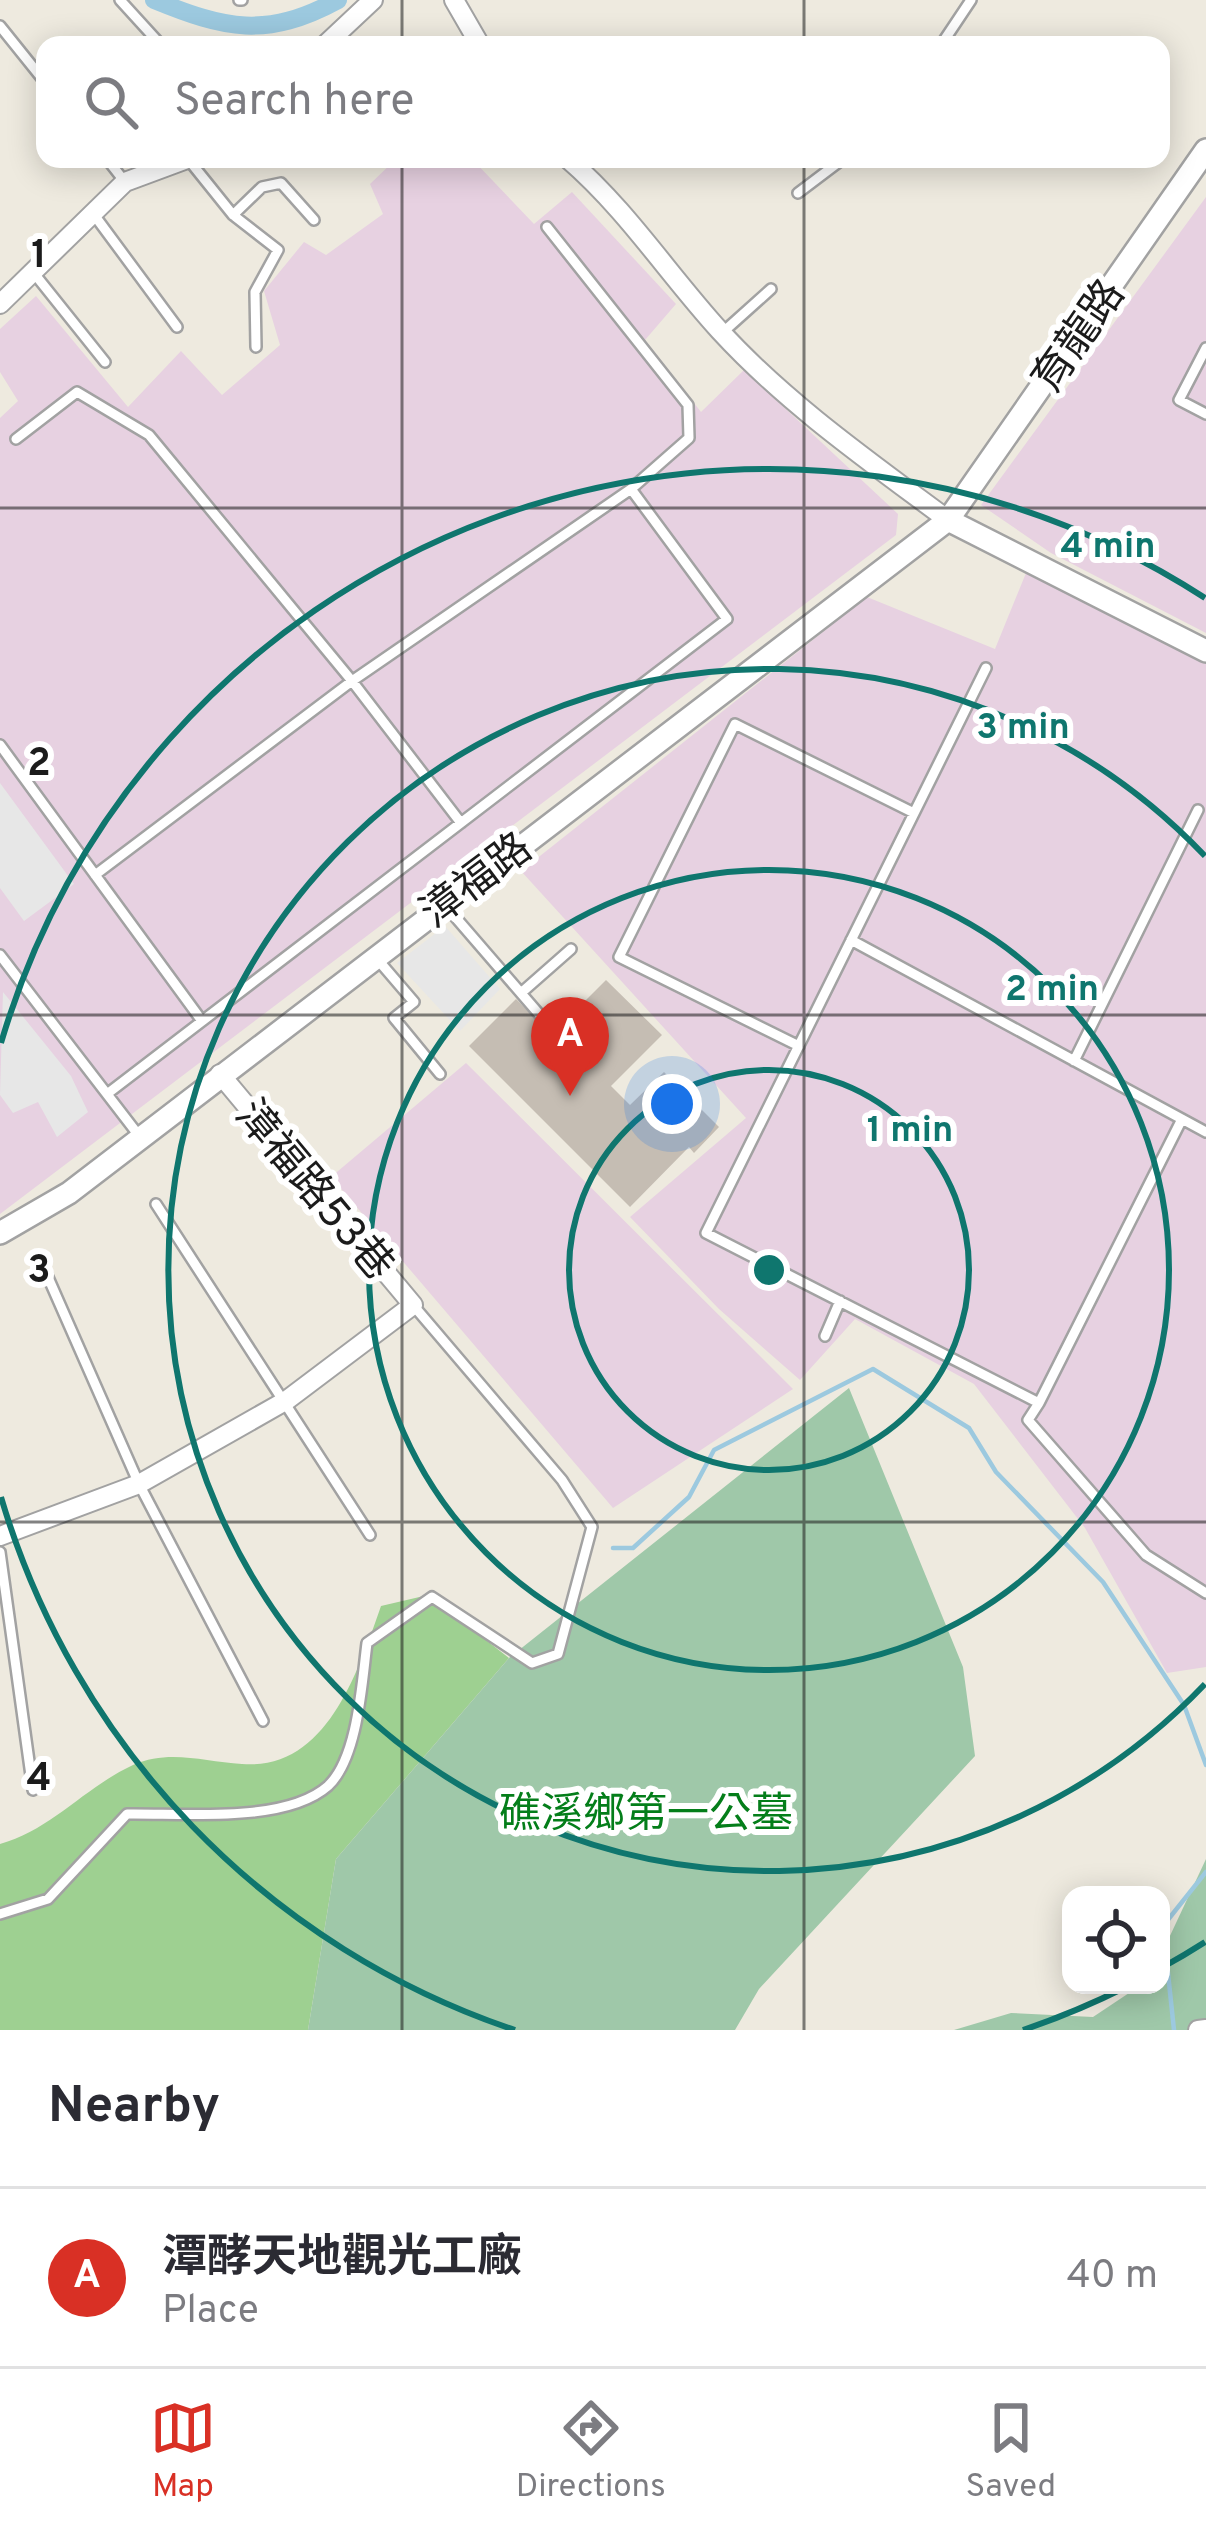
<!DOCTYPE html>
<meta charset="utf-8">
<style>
body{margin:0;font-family:Overpass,"Noto Sans TC",sans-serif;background:#f7f7f7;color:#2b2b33}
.controls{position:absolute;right:36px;bottom:36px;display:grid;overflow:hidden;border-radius:24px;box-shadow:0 6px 30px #0003}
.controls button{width:108px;height:108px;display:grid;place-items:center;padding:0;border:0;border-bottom:3px solid #e1e1e2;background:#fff;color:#2b2b33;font:60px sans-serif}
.you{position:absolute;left:672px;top:1104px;width:42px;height:42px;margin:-30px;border:9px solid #fff;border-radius:50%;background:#1a73e8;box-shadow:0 0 0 18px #1a73e833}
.badge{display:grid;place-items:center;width:78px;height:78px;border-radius:50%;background:#d93025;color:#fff;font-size:39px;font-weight:700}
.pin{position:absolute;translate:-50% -99px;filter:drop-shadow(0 3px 6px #0008)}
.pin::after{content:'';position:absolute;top:63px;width:42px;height:36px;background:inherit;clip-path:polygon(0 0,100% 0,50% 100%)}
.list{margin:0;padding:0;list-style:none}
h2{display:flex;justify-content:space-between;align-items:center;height:156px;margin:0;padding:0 48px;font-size:51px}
h2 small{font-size:39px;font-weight:400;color:#7c7c81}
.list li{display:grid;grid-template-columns:78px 1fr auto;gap:36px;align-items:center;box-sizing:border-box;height:180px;padding:0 48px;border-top:3px solid #e1e1e2}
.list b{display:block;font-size:45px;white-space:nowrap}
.list p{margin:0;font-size:39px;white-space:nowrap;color:#7c7c81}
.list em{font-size:39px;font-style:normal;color:#7c7c81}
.icon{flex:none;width:66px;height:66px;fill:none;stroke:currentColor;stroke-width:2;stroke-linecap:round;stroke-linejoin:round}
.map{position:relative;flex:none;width:1206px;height:2030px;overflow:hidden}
.search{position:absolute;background:#fff;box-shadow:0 6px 30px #0003;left:36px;right:36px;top:36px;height:132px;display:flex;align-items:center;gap:30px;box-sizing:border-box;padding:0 42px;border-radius:24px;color:#7c7c81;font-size:45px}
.sheet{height:336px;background:#fff}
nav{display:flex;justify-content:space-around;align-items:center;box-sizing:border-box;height:168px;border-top:3px solid #e1e1e2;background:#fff;font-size:33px;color:#7c7c81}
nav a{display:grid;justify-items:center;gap:6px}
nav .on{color:#d93025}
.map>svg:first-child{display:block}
.industrial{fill:#e7d1e1}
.forest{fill:#9ed091}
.cemetery{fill:#9fc8a9}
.parking{fill:#e7e7e7}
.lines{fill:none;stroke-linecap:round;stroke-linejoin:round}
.stream{stroke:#9cc9df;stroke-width:4.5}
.canal{stroke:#9cc9df;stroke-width:18}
.building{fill:#c5bdb3}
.service-casing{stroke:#a2a2a2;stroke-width:14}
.minor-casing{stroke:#a2a2a2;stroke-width:22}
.tertiary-casing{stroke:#a2a2a2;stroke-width:26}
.service{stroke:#fff;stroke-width:9}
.minor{stroke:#fff;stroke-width:18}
.tertiary{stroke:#fff;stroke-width:21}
.grid{fill:none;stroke:#1b1b1b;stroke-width:3;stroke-opacity:0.55}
.ring{fill:none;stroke:#0f766e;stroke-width:6}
.labels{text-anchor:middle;stroke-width:12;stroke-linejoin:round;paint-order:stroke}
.street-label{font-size:42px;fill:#1b1b1b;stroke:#fff}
.park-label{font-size:42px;fill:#047e1a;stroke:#fff}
.grid-label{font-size:39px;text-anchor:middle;font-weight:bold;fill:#1b1b1b;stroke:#fff;stroke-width:12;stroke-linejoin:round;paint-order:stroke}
.centre{fill:#0f766e;stroke:#fff;stroke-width:6}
.ring-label{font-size:36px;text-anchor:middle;font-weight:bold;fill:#0f766e;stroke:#fff;stroke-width:12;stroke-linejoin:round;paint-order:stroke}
</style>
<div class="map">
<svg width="1206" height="2030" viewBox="0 0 1206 2030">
<rect width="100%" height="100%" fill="#eeeadf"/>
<path class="industrial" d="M396,159H472L534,224L572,192L676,304L645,340L701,412L744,370L898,514L896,535L0,1214V418L18,401L0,372V329L36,296L128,407L181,351L222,395L280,345L264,291L304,242L326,255L383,214L370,184Z
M1206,197V633L1051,553L981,505Z
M1026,573L1206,662V1667L1167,1673L1085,1528L974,1384L855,1319L800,1380L719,1309L630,1217L746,1118L521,871L867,597L995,649Z
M466,1063L793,1389L613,1508L331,1177Z"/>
<path class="forest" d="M428,1595L509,1658L336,1859L308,2030H0V1844C51,1830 85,1787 133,1765C170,1749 204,1762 242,1764C327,1771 358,1671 381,1606Z"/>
<path class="cemetery" d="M849,1388L963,1667L975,1756L759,1989L735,2030H308L336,1859L509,1658Z
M1206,1859V2030H954L1011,2013L1093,2017L1141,1985H1161V1955Z"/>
<path class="parking" d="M0,783L74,884L24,921L0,888Z
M445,926L500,989L460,1031L397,963Z
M3,992L71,1076L88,1112L57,1137L38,1102L13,1113L0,1095Z"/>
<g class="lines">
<path class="stream" d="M613,1548H633L689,1497L714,1450L873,1369L969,1428L996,1472L1103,1582L1184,1705L1206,1765
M1174,2030L1163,1926L1206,1872"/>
<path class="canal" d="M154,0C225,29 266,39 338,0"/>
</g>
<path class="building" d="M606,980L662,1035L611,1086L630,1105L664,1072L719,1127L694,1153L689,1147L630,1207L469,1046L516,999L586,1068L603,1050L569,1017Z"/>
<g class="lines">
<defs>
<path id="service" d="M120,0L161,45
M239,0H242
M0,26L45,82
M941,45L971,0
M107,159L125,182
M188,159L233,215L278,250L255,292L256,347
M798,193L843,159
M92,212L177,327
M233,215L262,187L281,183L314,220
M33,272L105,362
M722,333L771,289
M1206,348L1179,400L1206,414
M16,439L77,392L149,435L352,681L461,823
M986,668L706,1233L1039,1403L1182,1119
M0,745L202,1021
M95,875L352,681L631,489L689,438L688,405L547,227
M444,904L558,1036
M851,940L1206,1132
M0,955L140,1137
M378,960L414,1002L394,1018L440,1074
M521,993L571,949
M799,1046L619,957L735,724L914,813
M1074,1061L1198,810
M107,1094L727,619L631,489
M156,1204L370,1535
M47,1275L139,1484L263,1721
M825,1336L840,1301
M1039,1403L1028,1420L1146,1555L1206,1593
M0,1552L33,1790
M0,1914L48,1899L127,1814C182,1813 285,1824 328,1786C358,1758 362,1682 367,1643L432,1597L532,1663L558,1654L592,1527L562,1480L413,1305"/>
<path id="minor" d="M454,0L480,45
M325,45L373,0
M568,159C627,210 668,274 720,331C786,403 870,462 948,520
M0,304L125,182L187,159
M0,1536L139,1484L287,1400L413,1305L220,1074
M1198,2030L1206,2029"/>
<path id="tertiary" d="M948,520L1206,651
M0,1233L69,1193L948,520L1206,150"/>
</defs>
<use href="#service" class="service-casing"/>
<use href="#minor" class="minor-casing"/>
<use href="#tertiary" class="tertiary-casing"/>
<use href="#service" class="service"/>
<use href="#minor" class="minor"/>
<use href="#tertiary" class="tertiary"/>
</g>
<path class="grid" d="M402,0V45M804,0V45M402,159V2030M804,159V2030M0,508H1206M0,1015H1206M0,1522H1206"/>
<g class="ring">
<circle cx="769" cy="1270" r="200"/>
<circle cx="769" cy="1270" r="400"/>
<path d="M1205 1684A601 601 0 1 1 1205 856"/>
<path d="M1205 1942A801 801 0 0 1 1163 1967M1126 1987A801 801 0 0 1 1023 2030M515 2030A801 801 0 0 1 1 1497M1 1043A801 801 0 0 1 1205 598"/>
</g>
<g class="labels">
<g class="street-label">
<text transform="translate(1077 335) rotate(-55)" y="15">育龍路</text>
<text transform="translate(475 879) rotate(-37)" y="15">漳福路</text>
<text transform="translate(316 1189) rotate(50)" y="15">漳福路53巷</text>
</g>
<g class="park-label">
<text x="646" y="1827">礁溪鄉第一公墓</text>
</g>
</g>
<g class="grid-label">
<text x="39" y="267">1</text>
<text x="39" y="775">2</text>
<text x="39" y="1282">3</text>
<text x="39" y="1790">4</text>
</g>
<circle cx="769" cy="1270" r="18" class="centre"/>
<g class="ring-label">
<text x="1108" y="557">4 min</text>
<text x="1023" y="738">3 min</text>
<text x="1052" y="1000">2 min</text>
<text x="910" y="1141">1 min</text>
</g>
</svg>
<div class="controls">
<button><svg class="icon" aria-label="locate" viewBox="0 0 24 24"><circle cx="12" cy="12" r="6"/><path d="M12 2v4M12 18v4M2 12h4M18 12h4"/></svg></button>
</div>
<div class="you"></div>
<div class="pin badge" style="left:570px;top:1096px">A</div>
<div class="search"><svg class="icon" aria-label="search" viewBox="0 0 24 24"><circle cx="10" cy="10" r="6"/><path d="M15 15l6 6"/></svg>Search here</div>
</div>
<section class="sheet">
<h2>Nearby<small></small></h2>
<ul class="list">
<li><span class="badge">A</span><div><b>潭酵天地觀光工廠</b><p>Place</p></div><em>40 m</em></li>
</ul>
</section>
<nav>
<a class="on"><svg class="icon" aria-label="map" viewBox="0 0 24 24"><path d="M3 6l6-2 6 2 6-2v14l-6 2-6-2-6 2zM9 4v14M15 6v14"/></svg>Map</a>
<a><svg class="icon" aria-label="directions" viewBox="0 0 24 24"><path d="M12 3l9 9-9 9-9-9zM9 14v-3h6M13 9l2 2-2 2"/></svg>Directions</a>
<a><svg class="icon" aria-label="saved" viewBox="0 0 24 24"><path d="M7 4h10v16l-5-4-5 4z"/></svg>Saved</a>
</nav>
